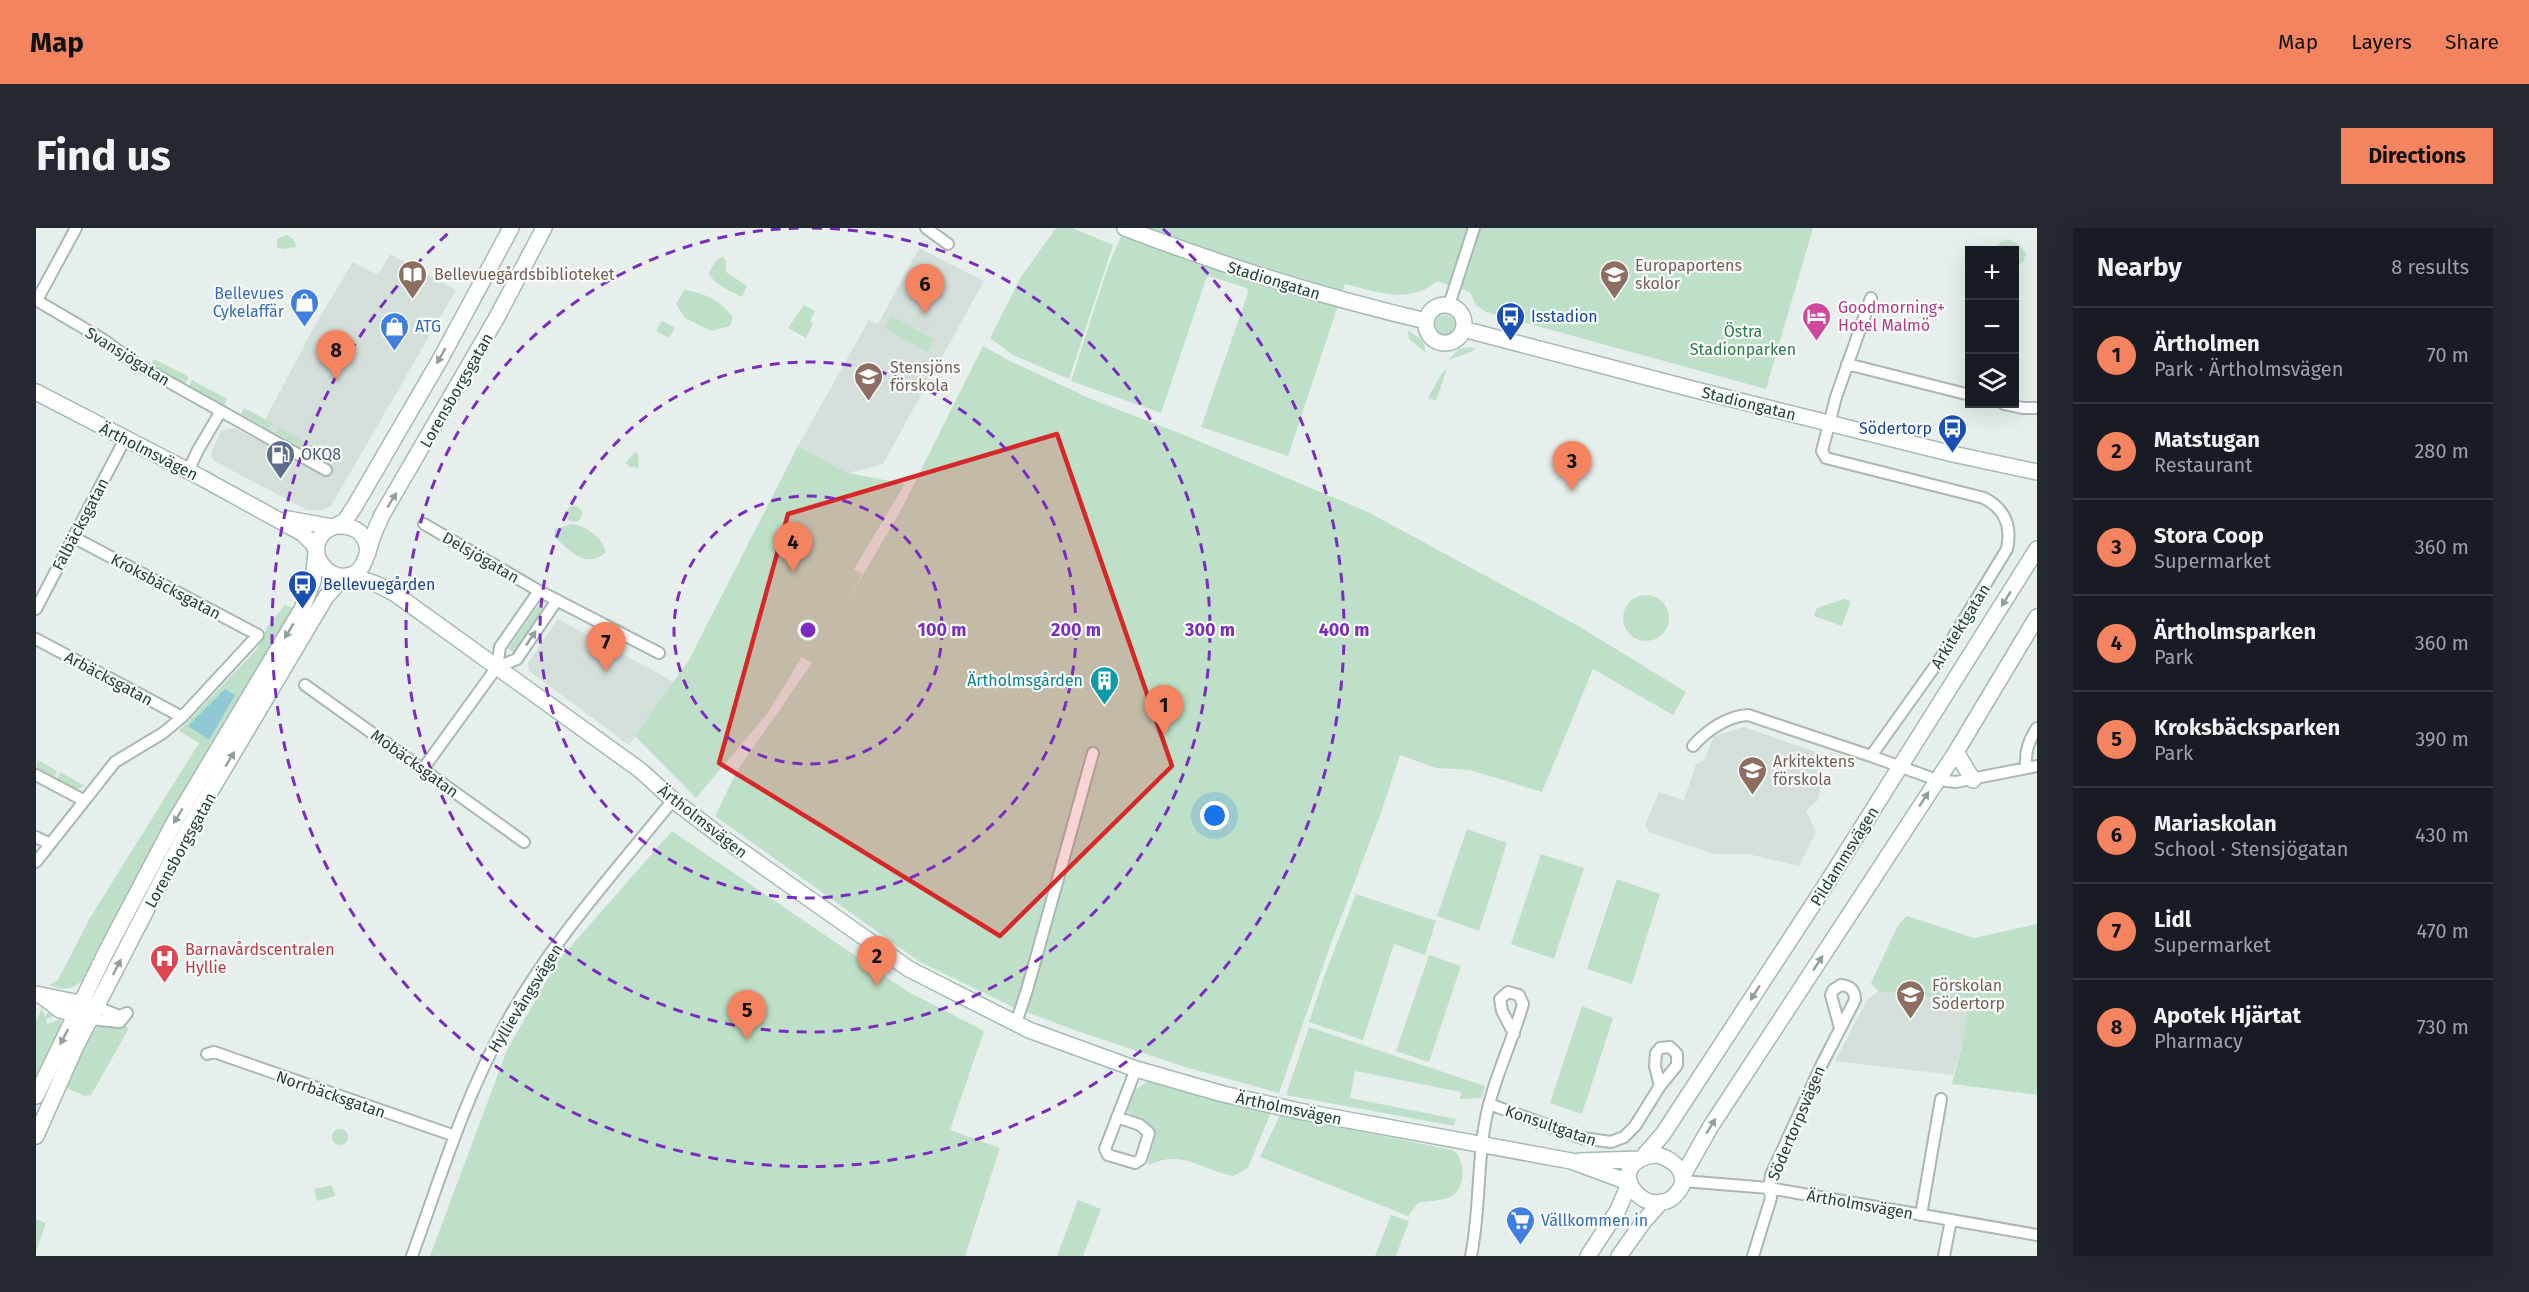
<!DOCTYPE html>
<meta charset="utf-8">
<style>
body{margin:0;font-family:"Fira Sans",sans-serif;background:#242831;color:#f1f3f6}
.controls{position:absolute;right:18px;top:18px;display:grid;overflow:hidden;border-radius:0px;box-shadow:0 6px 24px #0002}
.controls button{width:54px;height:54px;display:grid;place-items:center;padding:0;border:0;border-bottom:2px solid #363941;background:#171b24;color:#f1f3f6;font:30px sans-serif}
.you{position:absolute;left:1179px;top:588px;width:21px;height:21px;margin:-15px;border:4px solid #fff;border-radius:50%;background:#1a73e8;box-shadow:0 0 0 9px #1a73e833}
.badge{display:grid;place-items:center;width:39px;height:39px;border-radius:50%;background:#f4845f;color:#111;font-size:20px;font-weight:700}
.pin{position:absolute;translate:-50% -50px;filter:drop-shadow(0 2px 3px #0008)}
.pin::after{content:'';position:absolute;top:32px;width:21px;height:18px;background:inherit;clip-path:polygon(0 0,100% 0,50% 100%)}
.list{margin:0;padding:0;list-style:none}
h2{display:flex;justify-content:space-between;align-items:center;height:78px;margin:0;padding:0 24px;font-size:26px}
h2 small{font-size:20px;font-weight:400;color:#9ea1a6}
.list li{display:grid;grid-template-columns:39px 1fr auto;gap:18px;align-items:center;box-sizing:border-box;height:96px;padding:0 24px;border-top:2px solid #363941}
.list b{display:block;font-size:22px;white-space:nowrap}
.list p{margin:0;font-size:20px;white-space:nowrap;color:#9ea1a6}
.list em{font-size:20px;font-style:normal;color:#9ea1a6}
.icon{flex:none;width:33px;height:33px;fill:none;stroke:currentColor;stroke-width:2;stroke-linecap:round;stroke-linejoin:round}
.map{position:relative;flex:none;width:2001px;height:1028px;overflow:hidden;border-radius:0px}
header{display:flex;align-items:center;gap:36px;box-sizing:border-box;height:84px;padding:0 30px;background:#f4845f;color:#111}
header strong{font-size:28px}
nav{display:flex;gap:33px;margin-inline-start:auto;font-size:21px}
.intro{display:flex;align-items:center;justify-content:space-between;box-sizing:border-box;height:144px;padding:0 36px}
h1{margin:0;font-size:42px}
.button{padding:15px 27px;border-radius:0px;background:#f4845f;color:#111;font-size:21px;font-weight:700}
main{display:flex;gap:36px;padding:0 36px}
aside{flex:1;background:#171b24;border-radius:0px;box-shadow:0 6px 24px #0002}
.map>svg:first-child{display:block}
.built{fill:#d4dfda}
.green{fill:#bfe0c8}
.water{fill:#8ec9d4}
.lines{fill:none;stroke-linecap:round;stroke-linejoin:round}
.street-casing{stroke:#a8b8b2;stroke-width:14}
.secondary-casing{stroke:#a4bbb3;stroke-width:18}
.street{stroke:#fff;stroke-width:10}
.secondary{stroke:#fff;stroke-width:15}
.oneway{fill:#92a09c}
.marked{fill:#d62828;fill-opacity:0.2;stroke:#d62828;stroke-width:4.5;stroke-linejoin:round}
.ring{fill:none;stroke:#7b2cbf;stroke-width:3;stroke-dasharray:10 8}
.labels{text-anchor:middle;stroke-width:4.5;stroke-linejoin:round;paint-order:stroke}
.education-label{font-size:16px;fill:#785e54;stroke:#f7fbf9;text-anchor:start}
.street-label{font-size:16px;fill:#24423a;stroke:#f7fbf9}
.shop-label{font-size:16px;fill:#366cbe;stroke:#f7fbf9;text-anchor:start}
.hotel-label{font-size:16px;fill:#b23c85;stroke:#f7fbf9;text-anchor:start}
.transit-label{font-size:16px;fill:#164399;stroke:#f7fbf9;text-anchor:start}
.park-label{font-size:16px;fill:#2d7a4b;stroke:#f7fbf9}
.service-label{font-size:16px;fill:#4e5e75;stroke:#f7fbf9;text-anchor:start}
.culture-label{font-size:16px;fill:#0d838f;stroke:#f7fbf9;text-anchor:end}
.health-label{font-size:16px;fill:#be3a42;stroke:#f7fbf9;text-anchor:start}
.centre{fill:#7b2cbf;stroke:#f7fbf9;stroke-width:3}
.ring-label{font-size:18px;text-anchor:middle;font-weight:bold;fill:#7b2cbf;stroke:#f7fbf9;stroke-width:4.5;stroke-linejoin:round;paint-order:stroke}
</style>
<header>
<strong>Map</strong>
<nav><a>Map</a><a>Layers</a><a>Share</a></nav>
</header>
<div class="intro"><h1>Find us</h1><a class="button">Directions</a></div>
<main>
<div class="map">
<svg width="2001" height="1028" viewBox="0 0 2001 1028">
<rect width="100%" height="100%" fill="#e6efeb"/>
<path class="built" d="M883,20L948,53L847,236L812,245L762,218L833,92L842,96Z
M354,26L420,62L295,278L287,282H271L178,233L175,225L185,203L198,200L219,211L279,97L317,34L342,47Z
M522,391L638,454L593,517L493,443L492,435Z
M1708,499L1786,526L1782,539L1785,558L1782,572L1770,583L1780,604L1763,638L1712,626H1678L1613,604L1609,597L1623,564L1648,572L1660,536L1668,532L1678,508Z
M1842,763L1932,774L1928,809L1917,847L1799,833L1831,772Z"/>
<path class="green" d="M1020,0H1036L1077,17L1033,151L977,127L954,110L985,49Z
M1089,0H1777L1730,161L1450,84L1440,77L1434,64L1401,53C1373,77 1341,64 1309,56L1252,228L1165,199L1212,65L1211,60L1173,48L1170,51L1125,185L1035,153L1073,36Z
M251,7L258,12L260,19L247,21L241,19V11Z
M1972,12C1982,14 1986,18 1990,26L1987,34L1979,38L1978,22H1959L1965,14Z
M686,29L690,32V44L711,58L706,69C695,63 678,57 673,45C676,39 680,31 686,29Z
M648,62C669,65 684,72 697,89L694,98L675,103L649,90L640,76Z
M768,77L779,83L774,94L777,96L770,110L752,100Z
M1399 97a10 10 0 1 1 20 0a10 10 0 1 1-20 0Z
M855,88L898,111L891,124L849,100Z
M626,93L639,100L633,110L620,103Z
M1372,102L1387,113L1390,125L1373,111Z
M947,118L974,133L1055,171L1148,207L1332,284L1544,399L1650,464L1637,487L1557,441L1506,564L1434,542L1400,540L1364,527L1345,585L1294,718L1243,865L1149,839L1044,804L977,779L884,734L679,588L701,543L776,435L766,429L731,486L660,570L599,508L653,432L762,218L812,245L869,256L818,341L826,346L812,372L865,282Z
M1433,119L1440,120L1435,124L1412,132L1423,121Z
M118,131L153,149L149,156L115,137Z
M1411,141L1400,173L1392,170L1406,145Z
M156,152L191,171L188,177L153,158Z
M208,180L236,195L232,201L205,186Z
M243,200L285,222L282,228L241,206Z
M599,224L602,226L603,240L594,239L590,235Z
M530 286a8 8 0 1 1 16 0a8 8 0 1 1-16 0Z
M536,296C552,299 565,308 570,324C551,342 533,323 518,308L519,301Z
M1587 390a23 23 0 1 1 46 0a23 23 0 1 1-46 0Z
M1808,371L1815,373L1806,398L1778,388L1781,380Z
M249,377L257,380L254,387L52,751L48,750C38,763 28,762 13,757L22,752L54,690L163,515L143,503L221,421L232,398Z
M502,378L509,382L478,425L472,421Z
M2,532L21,543L18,550L0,541Z
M24,544L49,558L39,562L20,552Z
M1431,601L1471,615L1443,703L1401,688Z
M636,603L871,763L948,803L914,902L964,920L929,1028H394L471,822L522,733Z
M1505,626L1548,640L1518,731L1475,716Z
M1581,651L1624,666L1596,756L1551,741Z
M1320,666L1400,693L1389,727L1358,716L1327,812L1273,794L1289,746Z
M1871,688L1938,710L2001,696V867L1916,856L1928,809L1932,774L1842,763L1835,755L1862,697Z
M1393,727L1425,738L1393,834L1360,823Z
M1546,778L1577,790L1546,886L1514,875Z
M6,780L9,789L13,783L18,788L10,791L11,796L25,791L26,801L0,855V793Z
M90,796L92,802L55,867L49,868L28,859L58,801C68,794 79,801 90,796Z
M1273,799L1449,858L1445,870L1424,871L1425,864L1319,843L1314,870L1420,891L1418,898L1250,867Z
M1111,853L1165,868L1235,884L1212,940L1197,948C1165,942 1147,921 1113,937L1112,935L1120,904L1118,900L1099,891L1091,882L1098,863Z
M1244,887L1416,922C1430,929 1430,960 1416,968C1406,973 1392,973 1382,975L1372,988L1224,929Z
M296 909a8 8 0 1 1 16 0a8 8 0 1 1-16 0Z
M296,957L299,968L281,973L278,961Z
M1042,972L1065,981L1047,1028H1021Z
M1355,987L1373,993L1360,1028H1339Z
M0,991L10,995L0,1023Z"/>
<path class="water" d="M189,461L199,467L173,512L152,498Z"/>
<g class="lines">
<defs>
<path id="street" d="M890,0L912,16
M0,72L68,112L99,135L290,242
M1,72L40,0
M1413,77L1438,0
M1811,136L1934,167
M1968,176L1987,180H2001
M152,243L162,222L185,183
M388,296L503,363L623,425
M0,381L89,211
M0,411L146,489
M461,439L481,431L521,372
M269,457L488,614
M1657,518C1670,503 1691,488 1712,487L1835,528L1902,434L1971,321C1976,298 1969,281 1948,270L1790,230L1786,223L1800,169L1835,70
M1835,528L1901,552L1920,554L2001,538
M1990,540C1989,524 1992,514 2001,500
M387,541L461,439L464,419L503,363
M0,547L47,572
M0,609L14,616
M0,634L79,534L127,505L146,489L222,407L37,309
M61,779L83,788L91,785
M54,791L84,794L91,785
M980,795L991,762L1057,525
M171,826L178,824L419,908
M1453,876L1546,910L1575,914L1588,909L1599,898L1624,858L1619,838L1620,825L1624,820L1634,819L1641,826V837L1624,858
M1081,889L1104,897L1113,905L1105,931L1099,935L1072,927L1069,921L1100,841
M1647,953L1733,960L2001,1007
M1885,987L1905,871
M376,1028C404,951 428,871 468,799C513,716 578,645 637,572
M1435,1028C1444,984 1441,939 1449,895C1456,854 1476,815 1487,776L1483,767L1472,764L1464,771L1466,783L1478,806
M1717,1028L1735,970L1733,960L1735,947L1786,836L1819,772C1819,762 1814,758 1805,757L1797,762L1795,767L1804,800
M1908,1028L1915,992"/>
<path id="secondary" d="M1089,0C1188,38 1287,69 1390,93
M1390 96a19 19 0 1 1 38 0a19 19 0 1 1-38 0Z
M1427,101L1660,162L1917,226L2001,244
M0,164L166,250L266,305L277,316L281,324
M252,291L296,299
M301,298C320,297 331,306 332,325
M282,330C286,339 292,346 303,348C326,352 330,330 335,314C338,304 342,296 346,287L460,91L508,0
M314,347L340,356L358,365L604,542L637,572L687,610L873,741L993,802L1100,841L1187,866L1263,883L1535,933L1592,954
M1920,524L1937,552
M0,766L53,777
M6,768L24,782L48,790
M0,868L70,724L139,593L266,381L277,353L281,316L284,309L289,303L309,293L320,276L405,130L475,0
M0,908L40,818L152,601L290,369L309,348
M1618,927C1633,927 1655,945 1644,961C1617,1003 1559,937 1618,927Z
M1607,929L1627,906L1789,658L2001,321
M1543,933L1603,931
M1646,949L1675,898L1920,524L2001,389
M1552,1028L1582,982L1593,956
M1583,1028L1608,993L1625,974"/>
</defs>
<use href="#street" class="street-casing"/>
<use href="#secondary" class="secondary-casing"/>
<use href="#street" class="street"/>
<use href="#secondary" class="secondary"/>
</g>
<defs><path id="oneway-solid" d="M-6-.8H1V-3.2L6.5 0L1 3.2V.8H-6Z" transform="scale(1.5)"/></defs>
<g class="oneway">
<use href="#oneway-solid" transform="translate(405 128) rotate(120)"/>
<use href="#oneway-solid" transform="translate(356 272) rotate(-59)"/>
<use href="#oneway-solid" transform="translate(1970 371) rotate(122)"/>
<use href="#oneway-solid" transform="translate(253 403) rotate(121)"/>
<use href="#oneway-solid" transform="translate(495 410) rotate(-56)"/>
<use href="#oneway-solid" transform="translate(194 531) rotate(-59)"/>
<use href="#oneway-solid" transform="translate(1888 571) rotate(-57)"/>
<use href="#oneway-solid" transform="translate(142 588) rotate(121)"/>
<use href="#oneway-solid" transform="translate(1782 735) rotate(-57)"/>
<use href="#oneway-solid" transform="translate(81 739) rotate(-63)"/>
<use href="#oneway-solid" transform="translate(1719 765) rotate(123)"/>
<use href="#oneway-solid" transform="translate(28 809) rotate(117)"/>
<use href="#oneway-solid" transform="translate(1675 898) rotate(-58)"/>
</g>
<path class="marked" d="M1021,206L1136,538L964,708L683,535L752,286Z"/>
<g class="ring">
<circle cx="772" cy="402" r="134"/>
<circle cx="772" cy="402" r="268"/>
<path d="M776 0A402 402 0 1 1 768 0"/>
<path d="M1127 1A536 536 0 1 1 417 1"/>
</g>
<defs>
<symbol id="library-pin" viewBox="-11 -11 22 30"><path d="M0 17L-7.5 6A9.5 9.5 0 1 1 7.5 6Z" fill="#8d6e63" stroke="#f7fbf9"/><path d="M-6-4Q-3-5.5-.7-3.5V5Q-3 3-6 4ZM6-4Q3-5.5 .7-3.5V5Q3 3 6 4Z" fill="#fff"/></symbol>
<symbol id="school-pin" viewBox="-11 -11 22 30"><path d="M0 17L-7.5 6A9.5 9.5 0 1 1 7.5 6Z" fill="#8d6e63" stroke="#f7fbf9"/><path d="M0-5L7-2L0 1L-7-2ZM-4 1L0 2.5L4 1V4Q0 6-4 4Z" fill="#fff"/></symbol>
<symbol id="shop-pin" viewBox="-11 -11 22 30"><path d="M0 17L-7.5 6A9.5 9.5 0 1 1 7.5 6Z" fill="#3f7fe0" stroke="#f7fbf9"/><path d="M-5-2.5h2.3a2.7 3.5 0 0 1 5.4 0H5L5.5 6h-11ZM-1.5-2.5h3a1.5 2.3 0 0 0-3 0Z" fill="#fff"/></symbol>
<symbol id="bus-pin" viewBox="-11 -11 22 30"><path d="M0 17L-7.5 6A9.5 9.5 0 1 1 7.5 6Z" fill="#1a4fb4" stroke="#f7fbf9"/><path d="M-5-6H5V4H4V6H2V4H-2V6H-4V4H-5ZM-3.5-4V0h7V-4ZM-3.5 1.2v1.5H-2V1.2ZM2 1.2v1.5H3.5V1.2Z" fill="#fff"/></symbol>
<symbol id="hotel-pin" viewBox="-11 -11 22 30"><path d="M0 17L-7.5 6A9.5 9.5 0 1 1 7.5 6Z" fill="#d1479c" stroke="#f7fbf9"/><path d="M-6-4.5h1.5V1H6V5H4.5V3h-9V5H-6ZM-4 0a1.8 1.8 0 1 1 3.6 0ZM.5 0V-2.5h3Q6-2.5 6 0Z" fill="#fff"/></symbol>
<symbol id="fuel-pin" viewBox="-11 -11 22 30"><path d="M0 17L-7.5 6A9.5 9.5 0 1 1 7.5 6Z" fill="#5c6f8a" stroke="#f7fbf9"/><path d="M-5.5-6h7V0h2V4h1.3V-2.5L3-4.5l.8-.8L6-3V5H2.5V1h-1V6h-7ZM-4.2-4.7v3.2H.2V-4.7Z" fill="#fff"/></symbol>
<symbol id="building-pin" viewBox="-11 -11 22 30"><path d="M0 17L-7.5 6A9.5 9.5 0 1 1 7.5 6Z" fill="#0f9aa8" stroke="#f7fbf9"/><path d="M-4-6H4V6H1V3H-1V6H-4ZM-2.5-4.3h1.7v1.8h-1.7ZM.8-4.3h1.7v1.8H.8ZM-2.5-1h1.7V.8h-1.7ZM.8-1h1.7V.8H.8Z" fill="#fff"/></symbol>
<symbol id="hospital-pin" viewBox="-11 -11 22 30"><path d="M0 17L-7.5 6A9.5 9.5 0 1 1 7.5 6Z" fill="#e0444e" stroke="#f7fbf9"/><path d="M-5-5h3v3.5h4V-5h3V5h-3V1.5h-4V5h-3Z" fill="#fff"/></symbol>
<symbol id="supermarket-pin" viewBox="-11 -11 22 30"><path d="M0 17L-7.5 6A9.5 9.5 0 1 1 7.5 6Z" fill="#3f7fe0" stroke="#f7fbf9"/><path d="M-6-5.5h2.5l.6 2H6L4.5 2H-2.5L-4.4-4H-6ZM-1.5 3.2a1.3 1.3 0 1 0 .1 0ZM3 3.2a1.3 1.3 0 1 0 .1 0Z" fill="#fff"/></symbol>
</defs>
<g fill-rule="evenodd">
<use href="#library-pin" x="360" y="30" width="33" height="45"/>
<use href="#school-pin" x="1562" y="30" width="33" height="45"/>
<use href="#shop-pin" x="252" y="58" width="33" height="45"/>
<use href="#bus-pin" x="1458" y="72" width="33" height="45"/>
<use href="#hotel-pin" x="1764" y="72" width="33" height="45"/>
<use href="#shop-pin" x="342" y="82" width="33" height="45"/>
<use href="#school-pin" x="816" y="132" width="33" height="45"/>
<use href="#bus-pin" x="1900" y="184" width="33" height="45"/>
<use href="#fuel-pin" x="228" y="210" width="33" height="45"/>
<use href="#bus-pin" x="250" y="340" width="33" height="45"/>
<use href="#building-pin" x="1052" y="436" width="33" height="45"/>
<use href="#school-pin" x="1700" y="526" width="33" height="45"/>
<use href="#hospital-pin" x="112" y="714" width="33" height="45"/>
<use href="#school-pin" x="1858" y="750" width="33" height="45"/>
<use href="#supermarket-pin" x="1468" y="976" width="33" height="45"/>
</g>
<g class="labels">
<g class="education-label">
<text x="1599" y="43">Europaportens<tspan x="1599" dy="18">skolor</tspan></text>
<text x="398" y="52">Bellevuegårdsbiblioteket</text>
<text x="854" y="145">Stensjöns<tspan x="854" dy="18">förskola</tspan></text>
<text x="1737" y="539">Arkitektens<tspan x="1737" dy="18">förskola</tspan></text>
<text x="1896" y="763">Förskolan<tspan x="1896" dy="18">Södertorp</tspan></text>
</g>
<g class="street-label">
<text transform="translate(1238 52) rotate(17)" y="6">Stadiongatan</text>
<text transform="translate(92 128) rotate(32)" y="6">Svansjögatan</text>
<text transform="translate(420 162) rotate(-60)" y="6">Lorensborgsgatan</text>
<text transform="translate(1713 175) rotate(14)" y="6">Stadiongatan</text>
<text transform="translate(113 223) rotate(27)" y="6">Ärtholmsvägen</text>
<text transform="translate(44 296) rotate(-62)" y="6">Falbäcksgatan</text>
<text transform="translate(445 329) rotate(30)" y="6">Delsjögatan</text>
<text transform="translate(130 358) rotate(28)" y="6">Kroksbäcksgatan</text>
<text transform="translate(1924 398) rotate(-58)" y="6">Arkitektgatan</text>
<text transform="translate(73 450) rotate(28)" y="6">Arbäcksgatan</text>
<text transform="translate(379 535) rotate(36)" y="6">Mobäcksgatan</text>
<text transform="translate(667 593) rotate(38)" y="6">Ärtholmsvägen</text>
<text transform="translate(144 622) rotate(-61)" y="6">Lorensborgsgatan</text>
<text transform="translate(1808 628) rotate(-58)" y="6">Pildammsvägen</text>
<text transform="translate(489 770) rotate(-58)" y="6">Hyllievångsvägen</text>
<text transform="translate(295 866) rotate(19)" y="6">Norrbäcksgatan</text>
<text transform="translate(1253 880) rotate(12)" y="6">Ärtholmsvägen</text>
<text transform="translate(1760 895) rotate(-67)" y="6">Södertorpsvägen</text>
<text transform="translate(1515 897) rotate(19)" y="6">Konsultgatan</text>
<text transform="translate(1824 976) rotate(10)" y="6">Ärtholmsvägen</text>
</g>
<g class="shop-label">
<text x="248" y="71" text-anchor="end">Bellevues<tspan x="248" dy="18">Cykelaffär</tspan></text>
<text x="379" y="104">ATG</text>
<text x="1505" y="998">Vällkommen in</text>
</g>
<g class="hotel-label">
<text x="1802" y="85">Goodmorning+<tspan x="1802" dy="18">Hotel Malmö</tspan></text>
</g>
<g class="transit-label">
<text x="1495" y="94">Isstadion</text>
<text x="1896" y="206" text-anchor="end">Södertorp</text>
<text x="287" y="362">Bellevuegården</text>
</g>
<g class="park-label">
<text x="1707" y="109">Östra<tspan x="1707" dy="18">Stadionparken</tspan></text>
</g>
<g class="service-label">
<text x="265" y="232">OKQ8</text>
</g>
<g class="culture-label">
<text x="1047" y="458">Ärtholmsgården</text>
</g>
<g class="health-label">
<text x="149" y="727">Barnavårdscentralen<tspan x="149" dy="18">Hyllie</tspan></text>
</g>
</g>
<circle cx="772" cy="402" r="9" class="centre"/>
<g class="ring-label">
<text x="906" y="408">100 m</text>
<text x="1040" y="408">200 m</text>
<text x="1174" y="408">300 m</text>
<text x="1308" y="408">400 m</text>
</g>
</svg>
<div class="controls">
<button>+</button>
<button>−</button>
<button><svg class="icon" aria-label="layers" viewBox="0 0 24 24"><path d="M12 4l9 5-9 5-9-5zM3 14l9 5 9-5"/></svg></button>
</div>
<div class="you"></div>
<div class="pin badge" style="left:1128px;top:507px">1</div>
<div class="pin badge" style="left:841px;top:758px">2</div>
<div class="pin badge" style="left:1536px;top:263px">3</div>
<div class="pin badge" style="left:757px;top:344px">4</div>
<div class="pin badge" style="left:711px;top:812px">5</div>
<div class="pin badge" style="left:889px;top:86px">6</div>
<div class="pin badge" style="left:570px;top:444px">7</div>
<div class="pin badge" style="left:300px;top:152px">8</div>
</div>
<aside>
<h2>Nearby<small>8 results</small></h2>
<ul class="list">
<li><span class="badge">1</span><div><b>Ärtholmen</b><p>Park · Ärtholmsvägen</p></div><em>70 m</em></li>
<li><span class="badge">2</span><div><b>Matstugan</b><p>Restaurant</p></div><em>280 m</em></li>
<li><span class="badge">3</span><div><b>Stora Coop</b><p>Supermarket</p></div><em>360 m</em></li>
<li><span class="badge">4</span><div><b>Ärtholmsparken</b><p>Park</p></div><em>360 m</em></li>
<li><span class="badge">5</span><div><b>Kroksbäcksparken</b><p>Park</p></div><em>390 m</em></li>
<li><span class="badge">6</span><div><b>Mariaskolan</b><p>School · Stensjögatan</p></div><em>430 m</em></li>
<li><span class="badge">7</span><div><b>Lidl</b><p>Supermarket</p></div><em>470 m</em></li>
<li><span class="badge">8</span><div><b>Apotek Hjärtat</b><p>Pharmacy</p></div><em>730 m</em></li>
</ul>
</aside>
</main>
